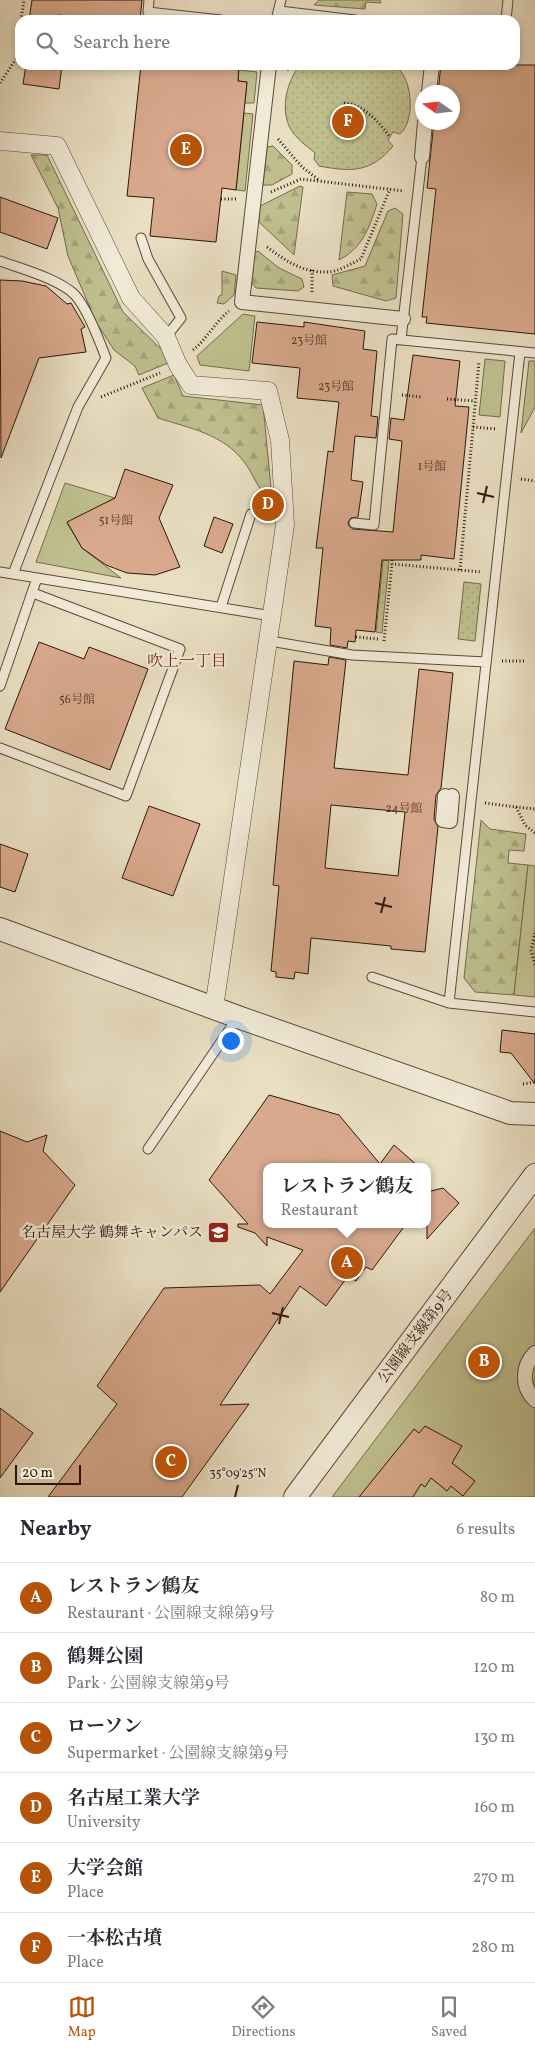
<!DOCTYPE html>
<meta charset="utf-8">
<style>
body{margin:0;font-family:Vollkorn,"Noto Serif JP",serif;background:#f7f7f7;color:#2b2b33}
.compass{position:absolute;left:415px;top:85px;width:45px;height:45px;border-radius:50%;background:#fff;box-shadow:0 2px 8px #0003;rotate:284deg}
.scale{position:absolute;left:15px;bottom:12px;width:66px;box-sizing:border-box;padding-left:5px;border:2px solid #2c170b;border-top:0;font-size:14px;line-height:18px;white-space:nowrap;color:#2c170b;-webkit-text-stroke:4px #f1ead7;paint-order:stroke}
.you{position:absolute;left:230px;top:1040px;width:18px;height:18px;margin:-12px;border:4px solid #fff;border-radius:50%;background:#1a73e8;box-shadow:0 0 0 8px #1a73e833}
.badge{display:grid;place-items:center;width:32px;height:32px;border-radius:50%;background:#b45309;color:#fff;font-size:16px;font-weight:700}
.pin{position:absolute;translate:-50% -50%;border:2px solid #fff;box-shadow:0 1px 5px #0006}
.popup{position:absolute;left:263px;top:1163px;width:168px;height:65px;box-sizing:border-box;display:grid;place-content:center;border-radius:10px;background:#fff;filter:drop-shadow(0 1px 4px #0005);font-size:16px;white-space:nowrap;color:#7c7c81}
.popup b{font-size:19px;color:#2b2b33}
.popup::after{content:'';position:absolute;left:50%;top:100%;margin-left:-10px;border:10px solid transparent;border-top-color:#fff}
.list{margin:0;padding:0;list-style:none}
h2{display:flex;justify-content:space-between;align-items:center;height:65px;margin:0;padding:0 20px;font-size:21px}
h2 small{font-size:16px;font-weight:400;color:#7c7c81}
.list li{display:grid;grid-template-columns:32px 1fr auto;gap:15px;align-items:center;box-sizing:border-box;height:70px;padding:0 20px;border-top:1px solid #e1e1e2}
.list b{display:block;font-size:19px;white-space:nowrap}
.list p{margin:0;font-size:16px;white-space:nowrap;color:#7c7c81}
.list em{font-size:16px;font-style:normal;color:#7c7c81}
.icon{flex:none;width:28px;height:28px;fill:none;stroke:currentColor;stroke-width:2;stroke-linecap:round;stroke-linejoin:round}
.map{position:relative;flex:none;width:535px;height:1497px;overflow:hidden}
.search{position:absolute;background:#fff;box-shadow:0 2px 8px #0003;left:15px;right:15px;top:15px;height:55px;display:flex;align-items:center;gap:12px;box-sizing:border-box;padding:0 18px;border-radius:15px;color:#7c7c81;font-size:19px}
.sheet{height:485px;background:#fff}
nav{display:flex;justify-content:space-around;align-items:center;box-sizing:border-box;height:70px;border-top:1px solid #e1e1e2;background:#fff;font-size:14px;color:#7c7c81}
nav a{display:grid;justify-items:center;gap:2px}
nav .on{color:#b45309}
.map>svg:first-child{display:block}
.grass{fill:url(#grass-dots);stroke:#766b4c}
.forest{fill:url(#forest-firs);stroke:#766b4c}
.green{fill:#bfbf8e;stroke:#766b4c}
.building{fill:#d8a98d;stroke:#2c170b;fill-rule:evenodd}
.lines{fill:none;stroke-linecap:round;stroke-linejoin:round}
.service-casing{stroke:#5b4939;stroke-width:11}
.pedestrian-casing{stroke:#5b4939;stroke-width:16}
.minor-casing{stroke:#5b4939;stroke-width:19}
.tertiary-casing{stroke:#5b4939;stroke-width:24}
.path{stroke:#2c170b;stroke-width:3;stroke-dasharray:1 2.5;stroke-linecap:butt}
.service{stroke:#f1ead7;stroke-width:9}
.pedestrian{stroke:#f1ead7;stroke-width:14}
.minor{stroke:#f1ead7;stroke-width:18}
.tertiary{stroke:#f1ead7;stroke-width:22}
.ticks{fill:none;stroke:#2c170b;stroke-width:2}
.labels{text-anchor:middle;stroke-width:4.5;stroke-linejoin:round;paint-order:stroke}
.number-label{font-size:12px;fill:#573c2c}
.poi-label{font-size:15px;fill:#2c170b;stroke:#f1ead7;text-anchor:end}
.street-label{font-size:15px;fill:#2c170b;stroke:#f1ead7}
.neighbourhood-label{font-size:16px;fill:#7a1f14;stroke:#f1ead7}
.ticks-label{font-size:12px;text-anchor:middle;fill:#2c170b;stroke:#f1ead7;stroke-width:4.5;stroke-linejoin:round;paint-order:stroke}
</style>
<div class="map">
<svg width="535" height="1497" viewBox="0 0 535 1497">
<defs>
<pattern id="grass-dots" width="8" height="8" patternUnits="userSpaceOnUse" patternTransform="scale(1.25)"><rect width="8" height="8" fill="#bfbf8e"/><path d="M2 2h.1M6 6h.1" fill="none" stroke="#a4a379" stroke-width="1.8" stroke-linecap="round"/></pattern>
<pattern id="forest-firs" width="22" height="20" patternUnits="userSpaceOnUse" patternTransform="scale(1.25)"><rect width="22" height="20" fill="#bfbf8e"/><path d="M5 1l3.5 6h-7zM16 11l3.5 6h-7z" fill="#a4a379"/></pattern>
</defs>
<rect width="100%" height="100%" fill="#e9dec2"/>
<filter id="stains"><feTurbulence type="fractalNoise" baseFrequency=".004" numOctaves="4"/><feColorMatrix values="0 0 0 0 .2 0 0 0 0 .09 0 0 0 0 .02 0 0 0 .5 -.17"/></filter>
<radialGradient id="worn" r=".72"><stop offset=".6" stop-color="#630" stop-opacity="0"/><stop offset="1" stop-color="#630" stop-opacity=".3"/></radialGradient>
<path class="grass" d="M300,65H386L388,67L393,65C413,74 416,121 400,134L393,132L388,140L393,146C371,173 351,172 319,166L314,159L315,153C307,146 296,139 290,128C280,108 287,81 300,65Z
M383,560L389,561L382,633L376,632Z
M464,582L481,584L475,641L458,639Z"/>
<path class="forest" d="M319,0H380L381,3L366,2L365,9L314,5Z
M273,146L292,165V174L272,185H263L267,147Z
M31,155H47L123,312L162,350L168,363L139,375L135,366L114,350L96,322L68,256L58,208Z
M300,186L303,187L294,255L259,222L260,206Z
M347,192L372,194L377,204C369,229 362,248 339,260Z
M395,208L403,214L396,298L386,301L333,286L332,275L365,266L388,211Z
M258,251L279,268L302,279L304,287L298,291L256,288L251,282L254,253Z
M222,271L236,275L234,295L224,304L217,303L219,296L222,295Z
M174,375L183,396L263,405L272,498C256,490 255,476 245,463C224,434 189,428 158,418L142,388Z
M481,820L490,829L526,834L524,851L509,850L508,863L528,865L514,995L475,992L464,978Z"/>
<path class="green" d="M239,70L257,72L254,103H245L247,82L238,81Z
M244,113L253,114L245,191L236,190Z
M243,314L255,316L249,371L200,365L197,356Z
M485,359L505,361L500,417L479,415Z
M529,361H535V407L521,433Z
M65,483L115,498L67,523L82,548L121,578L36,562Z
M528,865L535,866V997L514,995Z
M535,1228V1497H332Z"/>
<path class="building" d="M32,0H142L140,20H99L58,15V20H29Z
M26,65H62L59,89L23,84Z
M141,65H239L238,81L247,82L236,190L222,188L216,242L150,236L154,198L127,196Z
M441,65H535V334L426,323L427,317H422L436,189L427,188L434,122H452V92H438Z
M0,197L58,218L47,249L0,232Z
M0,280L22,281L46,286L67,304L71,303L85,327L81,329L86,352L39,358L1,458Z
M257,322L304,327V322L365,331L363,349L377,351L371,416L378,417L376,438L355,436L351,480L363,482L358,517L351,518L348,522L349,526L353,529L393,532L402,441L389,439L391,418L404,420L413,355L460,361L455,406L469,407L454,559L421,555V560H382L375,632L356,630L355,642L348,641L347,648L330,645L331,628L315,626L323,548H316L328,451L333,452L339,402L297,398L300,368L252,363Z
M125,469L173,485L159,518L180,567L155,575L127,573L106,565L82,548L67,522L115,498Z
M214,517L233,524L222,553L204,546Z
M39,642L84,659L89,647L148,669L110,770L5,729Z
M329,657L346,660L334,768L408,775L419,669L453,673L441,788L436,795L434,819L438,827L425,952L391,949V946L311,938L308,974L295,972L294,979L276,977V972L271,971L279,886L273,885L294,661L328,665ZM331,805L405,812L398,876L325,868Z
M149,806L200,824L173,896L122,878Z
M0,844L28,854L15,892L0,887Z
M502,1030L535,1034V1084L511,1053L500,1052Z
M269,1095L339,1115L380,1164L394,1145L419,1167H267V1224H406L372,1270L366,1267L356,1281L348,1276L326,1306L300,1286L220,1405L249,1404L182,1497H48L117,1404L97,1386L164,1288L260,1285L270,1294L303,1250L267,1237V1246L255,1233L238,1227V1224H248L209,1180Z
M0,1131L27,1142L47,1135L43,1151L75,1185L0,1292Z
M443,1188L459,1203L427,1239V1192Z
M0,1408L33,1433L0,1478Z
M425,1426L462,1446L452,1463L475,1481L463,1496L451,1486L447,1491L431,1478L425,1487L421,1484L413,1497H359L414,1429L419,1433Z"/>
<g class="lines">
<defs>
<path id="service" d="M149,0L148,12L221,20
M280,11L355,20
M276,20L281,0
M506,20L508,0
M141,238L148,259L181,318L166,337
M0,261C22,269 59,279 75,295C86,307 100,342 106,358L78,407L13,574
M401,339L422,157
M354,523L374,525L392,339L535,353
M0,572L272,616
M221,607L251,514
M270,641L352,655L486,662
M0,686L37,578
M0,748L126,796L180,649L33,593
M372,977L449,1003L535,1012
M449,1003L520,352
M148,1149L238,1017"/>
<path id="pedestrian" d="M269,65L242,302L403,319
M429,92L432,65
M422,157L425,122
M445,796L443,820L450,821L452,796
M535,1353C522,1366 521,1387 535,1400"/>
<path id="minor" d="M0,141L57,146L131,298L166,337L178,365L191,385L268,391L280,440L285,525L214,1008"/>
<path id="tertiary" d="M0,929L238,1017L510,1113L535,1114
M295,1497L535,1175"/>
</defs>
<use href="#service" class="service-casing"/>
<use href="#pedestrian" class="pedestrian-casing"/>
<use href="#minor" class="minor-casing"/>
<use href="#tertiary" class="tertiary-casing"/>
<path class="path" d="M21,20L24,0
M421,20L422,15
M20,27L18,43L20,48
M287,70L292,65
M0,83L20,53
M344,103C364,105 378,121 390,137
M278,139L302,167L319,180
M271,192L301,179L404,191
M221,199H237
M267,247C286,261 303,273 328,272C338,272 352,263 361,259L390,189
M312,270V292
M193,350C207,339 215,322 229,311
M402,395L421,397
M101,397L160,373
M447,399L475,401
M473,427L497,429
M521,479L535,481
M392,560V564L482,572
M460,570L479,362
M356,637L378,639
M384,641L392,564
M502,661H524
M485,803L516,807L525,825L535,833
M516,807L535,809
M535,933L531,950L535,965
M523,1084L535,1082"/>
<use href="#service" class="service"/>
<use href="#pedestrian" class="pedestrian"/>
<use href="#minor" class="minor"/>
<use href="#tertiary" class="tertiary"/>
</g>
<path class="ticks" d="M477,493L494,497M483,503L487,486M375,903L392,907M381,913L385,897M272,1313L289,1317M279,1324L283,1307M235,1497L238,1485"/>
<defs>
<symbol id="university-square" viewBox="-11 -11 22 22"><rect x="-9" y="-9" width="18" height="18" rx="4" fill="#8f2418" stroke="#f1ead7"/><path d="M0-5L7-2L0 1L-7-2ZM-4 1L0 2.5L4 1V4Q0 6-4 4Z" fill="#fff"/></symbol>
</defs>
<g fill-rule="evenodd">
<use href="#university-square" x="206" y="1220" width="25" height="25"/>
</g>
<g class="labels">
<g class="number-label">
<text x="309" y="344">23号館</text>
<text x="336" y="390">23号館</text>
<text x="432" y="470">1号館</text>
<text x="116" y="524">51号館</text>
<text x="77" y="703">56号館</text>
<text x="404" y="812">24号館</text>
</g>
<g class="poi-label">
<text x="203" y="1237">名古屋大学 鶴舞キャンパス</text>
</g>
<g class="street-label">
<text transform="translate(415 1336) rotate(-53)" y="5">公園線支線第9号</text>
</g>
<g class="neighbourhood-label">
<text x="187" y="666">吹上一丁目</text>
</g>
</g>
<g class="ticks-label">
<text x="238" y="1477">35°09'25"N</text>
</g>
<rect width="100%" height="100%" filter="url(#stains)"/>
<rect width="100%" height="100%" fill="url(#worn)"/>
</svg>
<svg class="compass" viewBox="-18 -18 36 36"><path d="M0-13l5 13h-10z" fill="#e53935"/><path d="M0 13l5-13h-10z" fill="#7c7c81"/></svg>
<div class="scale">20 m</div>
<div class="you"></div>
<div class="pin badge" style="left:347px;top:1263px">A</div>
<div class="popup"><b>レストラン鶴友</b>Restaurant</div>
<div class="pin badge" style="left:484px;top:1362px">B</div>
<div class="pin badge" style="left:171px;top:1462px">C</div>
<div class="pin badge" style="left:268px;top:505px">D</div>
<div class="pin badge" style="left:186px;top:150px">E</div>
<div class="pin badge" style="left:348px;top:122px">F</div>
<div class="search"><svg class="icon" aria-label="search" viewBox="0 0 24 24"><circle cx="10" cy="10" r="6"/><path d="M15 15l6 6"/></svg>Search here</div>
</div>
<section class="sheet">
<h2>Nearby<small>6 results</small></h2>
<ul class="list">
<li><span class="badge">A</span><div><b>レストラン鶴友</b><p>Restaurant · 公園線支線第9号</p></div><em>80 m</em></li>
<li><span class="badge">B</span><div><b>鶴舞公園</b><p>Park · 公園線支線第9号</p></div><em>120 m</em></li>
<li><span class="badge">C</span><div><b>ローソン</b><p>Supermarket · 公園線支線第9号</p></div><em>130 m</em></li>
<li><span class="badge">D</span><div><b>名古屋工業大学</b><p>University</p></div><em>160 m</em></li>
<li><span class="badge">E</span><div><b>大学会館</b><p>Place</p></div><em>270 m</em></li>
<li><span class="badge">F</span><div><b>一本松古墳</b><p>Place</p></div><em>280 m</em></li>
</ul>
</section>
<nav>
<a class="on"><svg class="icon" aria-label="map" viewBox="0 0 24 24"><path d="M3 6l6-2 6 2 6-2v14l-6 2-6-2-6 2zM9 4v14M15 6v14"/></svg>Map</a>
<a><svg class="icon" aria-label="directions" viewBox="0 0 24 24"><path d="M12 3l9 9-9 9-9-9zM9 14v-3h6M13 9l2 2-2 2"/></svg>Directions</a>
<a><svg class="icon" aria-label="saved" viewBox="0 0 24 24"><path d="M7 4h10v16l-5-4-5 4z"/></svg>Saved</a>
</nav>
